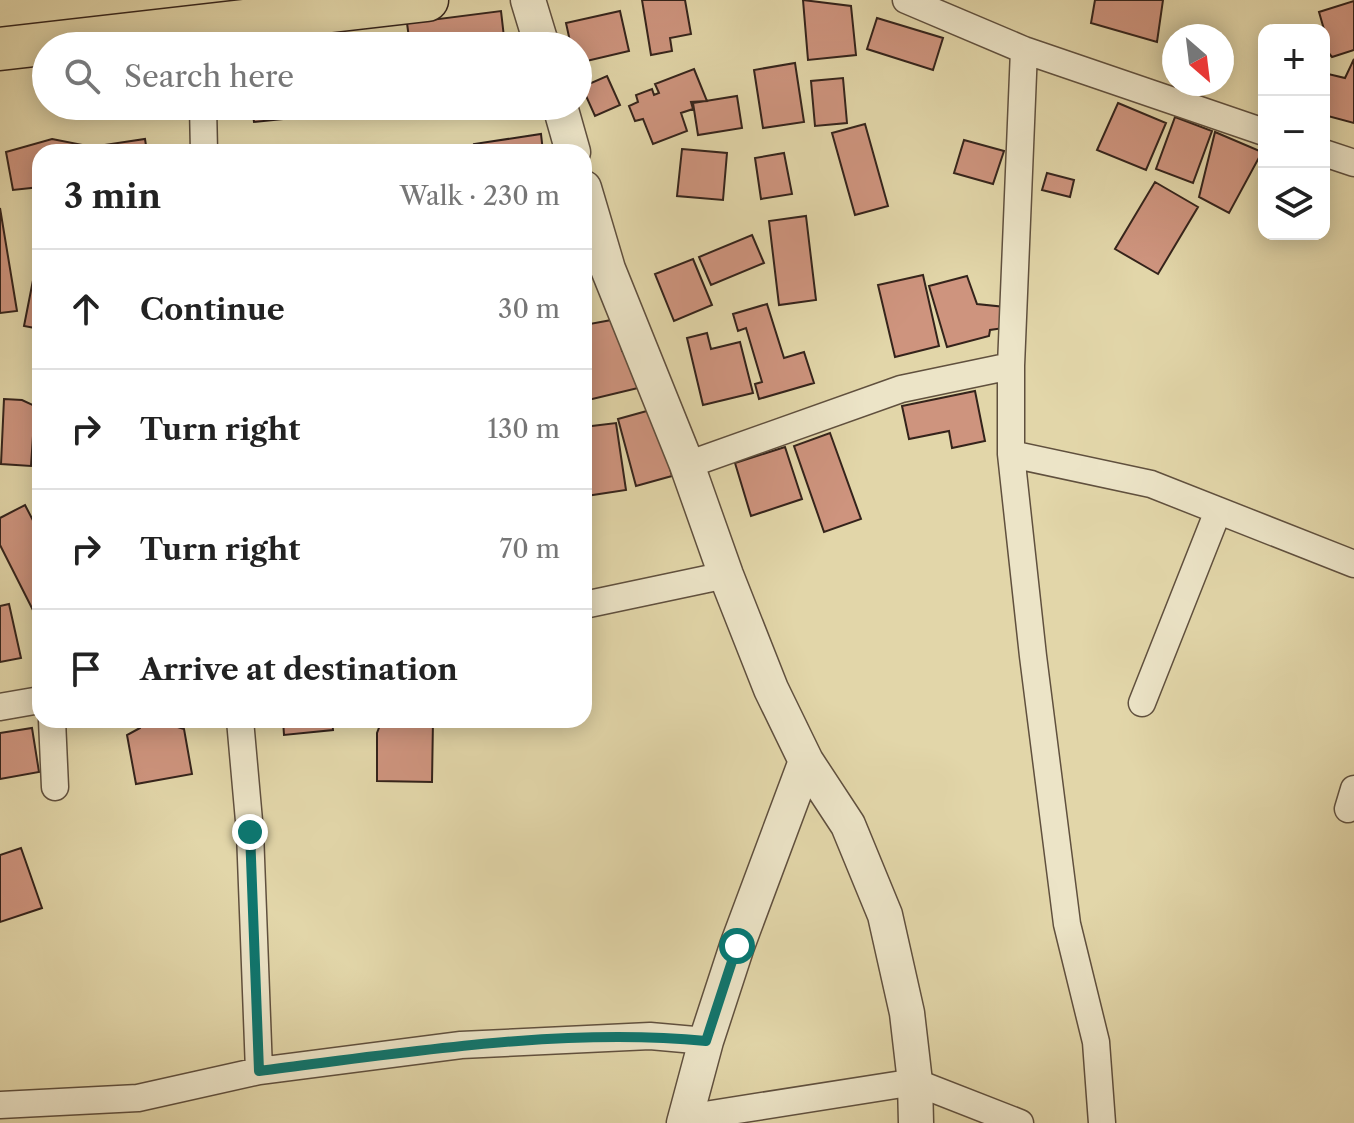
<!DOCTYPE html>
<meta charset="utf-8">
<style>
body{margin:0;font-family:"Libre Caslon Text",serif;background:#f2f2f2;color:#222}
.controls{position:absolute;right:24px;top:24px;display:grid;overflow:hidden;border-radius:16px;box-shadow:0 4px 20px #0003}
.controls button{width:72px;height:72px;display:grid;place-items:center;padding:0;border:0;border-bottom:2px solid #e0e0e0;background:#fff;color:#222;font:40px sans-serif}
.compass{position:absolute;left:1162px;top:24px;width:72px;height:72px;border-radius:50%;background:#fff;box-shadow:0 4px 20px #0003;rotate:152deg}
.stop{position:absolute;width:24px;height:24px;margin:-18px;border:6px solid #0f766e;border-radius:50%;background:#fff}
.stop.end{background:#0f766e;border-color:#fff;box-shadow:0 2px 8px #0008}
.list{margin:0;padding:0;list-style:none}
h2{display:flex;justify-content:space-between;align-items:center;height:104px;margin:0;padding:0 32px;font-size:34px}
h2 small{font-size:26px;font-weight:400;color:#767676}
.list li{display:grid;grid-template-columns:52px 1fr auto;gap:24px;align-items:center;box-sizing:border-box;height:120px;padding:0 32px;border-top:2px solid #e0e0e0}
.list b{display:block;font-size:30px;white-space:nowrap}
.list em{font-size:26px;font-style:normal;color:#767676}
.icon{flex:none;width:44px;height:44px;fill:none;stroke:currentColor;stroke-width:2;stroke-linecap:round;stroke-linejoin:round}
.map{position:relative;flex:none;width:1354px;height:1123px;overflow:hidden}
.search{position:absolute;background:#fff;box-shadow:0 4px 20px #0003;left:32px;top:32px;width:560px;height:88px;display:flex;align-items:center;gap:20px;box-sizing:border-box;padding:0 28px;border-radius:44px;color:#767676;font-size:30px}
.panel{position:absolute;background:#fff;box-shadow:0 4px 20px #0003;left:32px;top:144px;width:560px;height:584px;border-radius:24px}
.map>svg:first-child{display:block}
.building{fill:#ce947e;stroke:#34231b;stroke-width:2}
.lines{fill:none;stroke-linecap:round;stroke-linejoin:round}
.minor-casing{stroke:#60503e;stroke-width:29}
.tertiary-casing{stroke:#60503e;stroke-width:37}
.primary-casing{stroke:#34231b;stroke-width:45}
.minor{stroke:#ece4c7;stroke-width:26}
.tertiary{stroke:#ece4c7;stroke-width:34}
.primary{stroke:#e2d6a9;stroke-width:42}
.route{stroke:#0f766e;stroke-width:10}
</style>
<div class="map">
<svg width="1354" height="1123" viewBox="0 0 1354 1123">
<rect width="100%" height="100%" fill="#e2d6a9"/>
<filter id="stains"><feTurbulence type="fractalNoise" baseFrequency=".0025" numOctaves="4"/><feColorMatrix values="0 0 0 0 .2 0 0 0 0 .09 0 0 0 0 .02 0 0 0 .5 -.17"/></filter>
<radialGradient id="worn" r=".72"><stop offset=".6" stop-color="#630" stop-opacity="0"/><stop offset="1" stop-color="#630" stop-opacity=".3"/></radialGradient>
<path class="building" d="M642,0H685L691,34L670,38L672,51L651,55Z
M803,0L851,6L856,55L808,60Z
M1095,0H1163L1157,42L1091,23Z
M1354,1V50L1332,57L1327,51L1329,47L1319,12Z
M501,11L505,46H410L407,23Z
M620,11L629,51L578,63V46H571L566,23Z
M877,18L943,38L933,70L867,49Z
M1354,59V123L1324,115V73L1345,78Z
M795,63L804,122L763,128L754,70Z
M694,69L707,101L691,102L693,109L681,113L687,131L653,144L643,119L635,121L629,106L638,102L636,95L652,89L654,95L659,93L655,84Z
M607,76L620,105L595,116L582,87Z
M843,78L847,123L815,126L811,81Z
M737,96L742,128L698,135L693,103Z
M1118,103L1166,123L1146,170L1097,150Z
M252,106H380V109L254,122Z
M1175,117L1212,131L1193,183L1156,169Z
M865,124L888,206L855,215L832,133Z
M1215,132L1262,152L1229,213L1199,197Z
M541,134L543,152H475L474,144Z
M52,139L93,147L94,152H40V187L13,190L6,152Z
M145,139L147,152H105L104,145Z
M964,140L1004,151L993,184L954,173Z
M682,149L727,153L723,200L677,196Z
M784,153L792,194L761,199L755,158Z
M1047,173L1074,180L1070,197L1042,190Z
M1155,182L1198,207L1158,274L1115,249Z
M0,208L17,311L0,313Z
M806,216L816,300L779,305L769,221Z
M752,235L764,263L711,285L699,257Z
M693,259L712,305L674,321L655,274Z
M40,274V329L24,326L34,275Z
M923,275L939,346L895,357L878,285Z
M967,276L977,304L1005,307L1004,328L990,330L989,336L947,347L929,286Z
M767,304L784,358L804,352L814,383L759,399L755,384L762,382L746,328L738,331L733,314Z
M617,319L622,351L630,355L638,388L584,401V325Z
M707,333L711,349L740,342L753,393L703,405L687,338Z
M975,391L985,441L952,448L949,431L909,439L902,406Z
M4,399L22,400L35,406L31,466L1,464Z
M654,409L672,476L636,486L618,419Z
M616,423L626,490L586,496L584,427Z
M38,427H40V483H34Z
M830,433L861,519L824,532L794,446Z
M785,447L802,499L751,516L735,463Z
M25,505L40,534V624L0,545V518Z
M9,604L21,658L0,662V606Z
M142,720H170L171,725L184,729L192,774L136,784L127,735L140,728Z
M283,720H332L333,730L284,735Z
M382,720H433L432,782L377,781V733Z
M32,728L39,772L0,779V733Z
M21,848L42,908L0,922V855Z"/>
<g class="lines">
<defs>
<path id="minor" d="M906,0L1024,50L1264,132
M1024,50L1011,366V454L1033,656L1067,924L1096,1042L1102,1123
M203,106L204,152
M1324,153L1354,163
M1011,454L1151,484L1354,564
M687,465L901,389L1011,366
M584,605L726,575
M1142,703L1218,511
M0,707L40,700
M52,720L55,787
M240,720L250,832L259,1071
M1348,809L1354,789
M0,1105L138,1098L259,1071L461,1045L650,1036L706,1041
M686,1118L915,1082L1020,1123"/>
<path id="tertiary" d="M528,0L542,46
M560,106L573,152
M584,188L608,269L687,465L726,575L771,689L806,761L848,825L885,915L907,1013L915,1082L916,1123
M684,1123L706,1041L737,946L806,761"/>
<path id="primary" d="M0,49L427,0"/>
</defs>
<use href="#minor" class="minor-casing"/>
<use href="#tertiary" class="tertiary-casing"/>
<use href="#primary" class="primary-casing"/>
<use href="#minor" class="minor"/>
<use href="#tertiary" class="tertiary"/>
<use href="#primary" class="primary"/>
</g>
<g class="lines">
<path class="route" d="M250,832L259,1071C404,1053 560,1027 706,1041L737,946"/>
</g>
<rect width="100%" height="100%" filter="url(#stains)"/>
<rect width="100%" height="100%" fill="url(#worn)"/>
</svg>
<div class="controls">
<button>+</button>
<button>−</button>
<button><svg class="icon" aria-label="layers" viewBox="0 0 24 24"><path d="M12 4l9 5-9 5-9-5zM3 14l9 5 9-5"/></svg></button>
</div>
<svg class="compass" viewBox="-18 -18 36 36"><path d="M0-13l5 13h-10z" fill="#e53935"/><path d="M0 13l5-13h-10z" fill="#767676"/></svg>
<div class="stop" style="left:737px;top:946px"></div>
<div class="stop end" style="left:250px;top:832px"></div>
<div class="search"><svg class="icon" aria-label="search" viewBox="0 0 24 24"><circle cx="10" cy="10" r="6"/><path d="M15 15l6 6"/></svg>Search here</div>
<section class="panel">
<h2>3 min<small>Walk · 230 m</small></h2>
<ul class="list">
<li><svg class="icon" aria-label="ahead" viewBox="0 0 24 24"><path d="M12 20V5M6 11l6-6 6 6"/></svg><div><b>Continue</b></div><em>30 m</em></li>
<li><svg class="icon" aria-label="right" viewBox="0 0 24 24"><path d="M7 20v-9h11M14 6l5 5-5 5"/></svg><div><b>Turn right</b></div><em>130 m</em></li>
<li><svg class="icon" aria-label="right" viewBox="0 0 24 24"><path d="M7 20v-9h11M14 6l5 5-5 5"/></svg><div><b>Turn right</b></div><em>70 m</em></li>
<li><svg class="icon" aria-label="arrive" viewBox="0 0 24 24"><path d="M6 21V4h12l-3 4 3 4H6"/></svg><div><b>Arrive at destination</b></div></li>
</ul>
</section>
</div>
